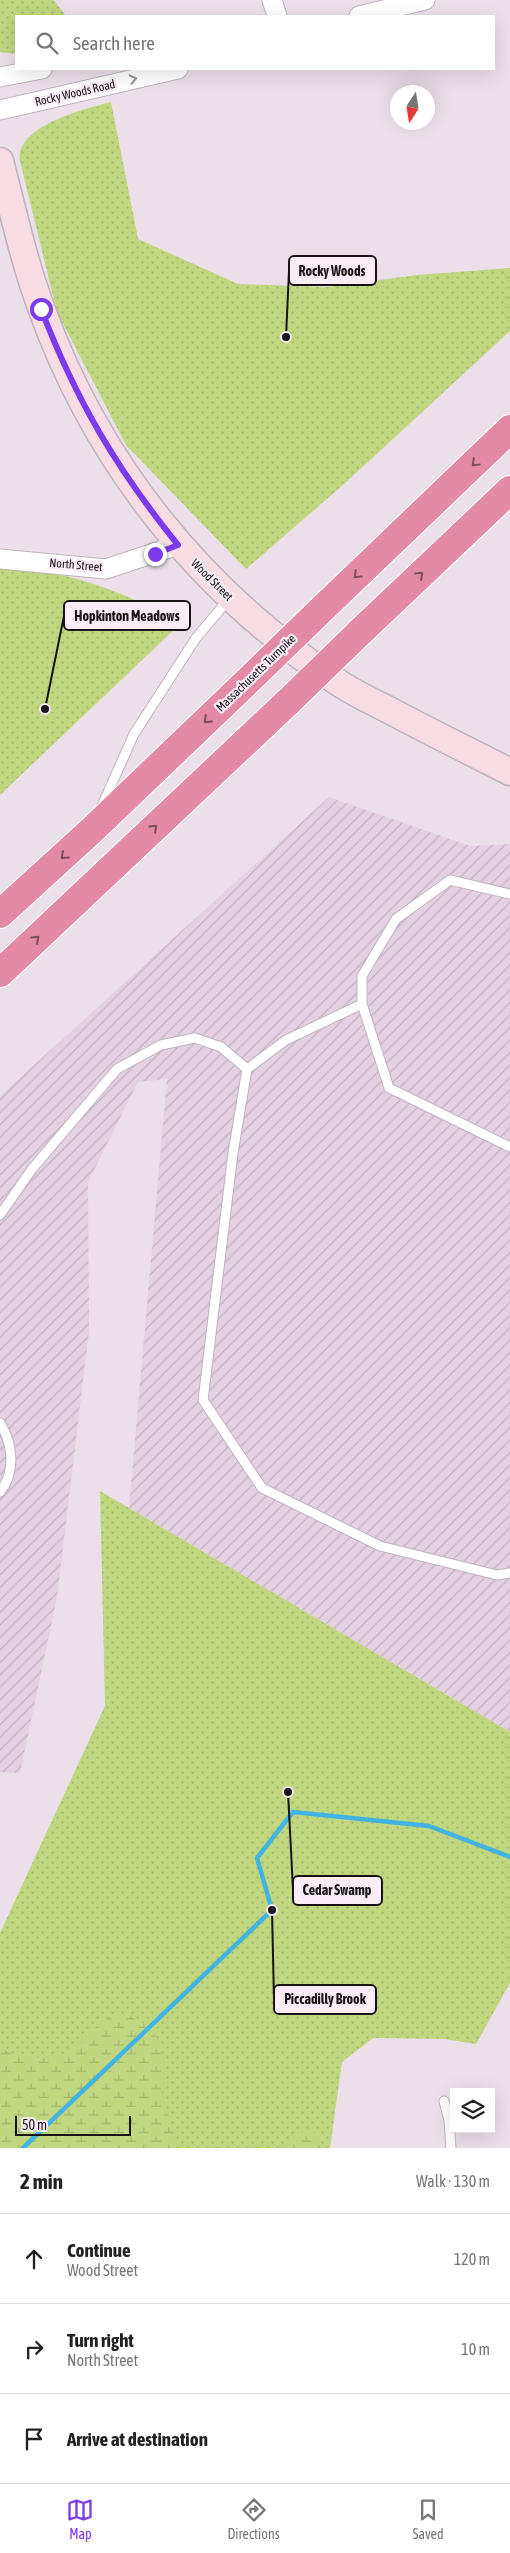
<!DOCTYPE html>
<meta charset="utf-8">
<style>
body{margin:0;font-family:"Asap Condensed",sans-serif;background:#f2f2f2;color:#222}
.controls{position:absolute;right:15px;bottom:15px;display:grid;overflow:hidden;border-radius:0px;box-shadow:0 5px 20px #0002}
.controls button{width:45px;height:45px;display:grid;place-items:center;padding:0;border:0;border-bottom:1px solid #e0e0e0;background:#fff;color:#222;font:25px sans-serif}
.compass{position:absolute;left:390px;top:85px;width:45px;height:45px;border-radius:50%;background:#fff;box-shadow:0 5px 20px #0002;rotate:192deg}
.scale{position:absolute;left:15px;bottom:12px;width:116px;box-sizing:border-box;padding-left:5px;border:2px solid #171316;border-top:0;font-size:14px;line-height:18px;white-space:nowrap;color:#171316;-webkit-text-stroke:4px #f8ecf7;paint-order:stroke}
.stop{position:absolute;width:15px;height:15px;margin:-11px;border:4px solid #7c3aed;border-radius:50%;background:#fff}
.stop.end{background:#7c3aed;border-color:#fff;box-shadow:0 1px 5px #0008}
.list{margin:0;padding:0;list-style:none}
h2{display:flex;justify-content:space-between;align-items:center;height:65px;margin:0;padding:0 20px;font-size:21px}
h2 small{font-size:16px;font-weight:400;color:#767676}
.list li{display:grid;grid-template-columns:32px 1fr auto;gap:15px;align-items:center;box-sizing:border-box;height:90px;padding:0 20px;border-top:1px solid #e0e0e0}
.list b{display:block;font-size:19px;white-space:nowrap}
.list p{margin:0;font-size:16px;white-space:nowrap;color:#767676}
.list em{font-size:16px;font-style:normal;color:#767676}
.icon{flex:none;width:28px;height:28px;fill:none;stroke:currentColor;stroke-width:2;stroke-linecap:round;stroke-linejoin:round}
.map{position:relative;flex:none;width:510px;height:2148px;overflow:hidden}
.search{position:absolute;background:#fff;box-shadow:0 5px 20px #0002;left:15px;right:15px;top:15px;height:55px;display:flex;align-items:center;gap:12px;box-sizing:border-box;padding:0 18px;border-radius:0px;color:#767676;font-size:19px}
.sheet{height:335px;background:#fff}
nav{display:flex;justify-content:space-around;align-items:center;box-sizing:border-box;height:70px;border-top:1px solid #e0e0e0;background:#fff;font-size:14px;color:#767676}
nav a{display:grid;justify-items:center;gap:2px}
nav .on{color:#7c3aed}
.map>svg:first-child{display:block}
.industrial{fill:url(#industrial-furrows)}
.green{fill:url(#green-dots)}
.wetland{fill:url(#wetland-marsh)}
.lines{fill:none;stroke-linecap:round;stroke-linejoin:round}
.stream{stroke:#42b4e4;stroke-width:4.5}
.lane-casing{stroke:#bfb4be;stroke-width:11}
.street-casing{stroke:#bfb4be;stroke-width:21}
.secondary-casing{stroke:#bfb4be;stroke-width:29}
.highway-casing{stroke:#fff;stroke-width:30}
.lane{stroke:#fff;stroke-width:9}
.street{stroke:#fff;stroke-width:19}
.secondary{stroke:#f7dce4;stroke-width:26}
.highway{stroke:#e38ba6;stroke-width:28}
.highway-bridge-casing{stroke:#fff;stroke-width:30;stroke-linecap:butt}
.highway-bridge{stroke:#e38ba6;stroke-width:28}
.oneway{stroke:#979596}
.oneway2{stroke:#7d4f5e}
.route{stroke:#7c3aed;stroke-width:6}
.labels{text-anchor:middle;stroke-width:4.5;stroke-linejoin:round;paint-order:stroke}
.street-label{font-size:12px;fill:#171316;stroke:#f8ecf7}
.leader{fill:none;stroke:#171316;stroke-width:2}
.callout-dot{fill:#171316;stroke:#f8ecf7;stroke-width:2}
.callout{fill:#f8ecf7;stroke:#171316;stroke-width:2}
.callout-label{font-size:14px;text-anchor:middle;font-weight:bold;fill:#171316}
</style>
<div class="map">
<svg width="510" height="2148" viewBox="0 0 510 2148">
<defs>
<pattern id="industrial-furrows" width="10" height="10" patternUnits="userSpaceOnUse" patternTransform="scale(1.25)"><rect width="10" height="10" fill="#e3d1e1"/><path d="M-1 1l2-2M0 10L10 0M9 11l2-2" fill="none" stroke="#c2b3c0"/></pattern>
<pattern id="green-dots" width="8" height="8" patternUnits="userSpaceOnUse" patternTransform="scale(1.25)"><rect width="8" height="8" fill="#c0d67f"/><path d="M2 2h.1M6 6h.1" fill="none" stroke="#a4b76d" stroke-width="1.8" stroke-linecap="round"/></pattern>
<pattern id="wetland-marsh" width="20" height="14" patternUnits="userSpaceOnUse" patternTransform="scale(1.25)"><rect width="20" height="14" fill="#c0d67f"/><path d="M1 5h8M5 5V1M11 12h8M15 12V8" fill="none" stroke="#a4b76d"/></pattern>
</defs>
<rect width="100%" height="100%" fill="#ebdfea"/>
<path class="industrial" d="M329,797L470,846L510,844V1732L129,1508L167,1079L138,1082L88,1182L89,1331L57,1597L20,1773L0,1772V1096Z"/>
<path class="green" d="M0,0H54L66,16H16V54L0,52Z
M111,102L138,239L238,284L328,287L417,275L510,268V331L343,485L246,569L126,445L57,312L20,161C15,126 84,109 111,102Z
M0,566C65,570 124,591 181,623L0,795Z
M100,1491L510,1732V1983L476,2044L444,2039L373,2038L342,2062L330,2148H0V1933L105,1706Z"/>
<path class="wetland" d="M127,2014L154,2030L164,2063L162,2099L170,2120L174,2144L172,2148H0V2047C17,2060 60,2062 77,2047C98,2029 96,2017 127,2014Z
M311,2130L321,2138V2148H286L297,2133Z"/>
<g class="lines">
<path class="stream" d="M23,2148L272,1910L257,1858L293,1812L429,1826L510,1857"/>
<defs>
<path id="lane" d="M101,808L134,734L196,638L229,599
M510,894L450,880L396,919L362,976V1004L286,1040L247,1069L233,1153L203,1400L262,1488L380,1546L497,1575L510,1573
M362,1004L389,1088L510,1147
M0,1215L32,1169L117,1069L161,1045L195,1038L221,1047L247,1069
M0,1423C13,1444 16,1472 0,1492
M444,2101L449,2120L451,2148"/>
<path id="street" d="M272,0L277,16
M359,16L425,0
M0,77L42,69
M0,110L178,69
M0,559L106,569L178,545"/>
<path id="secondary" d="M0,161C13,211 24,262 42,310C98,465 202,593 339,683C354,693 371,701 387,709C428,731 469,751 510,772"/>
<path id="highway" d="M323,608L510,429
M359,633L510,490
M0,914L92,830L255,674
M0,973L289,701"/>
</defs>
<use href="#lane" class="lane-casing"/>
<use href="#street" class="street-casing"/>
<use href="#secondary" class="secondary-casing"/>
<use href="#highway" class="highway-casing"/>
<use href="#lane" class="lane"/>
<use href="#street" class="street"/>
<use href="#secondary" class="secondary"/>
<use href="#highway" class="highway"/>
<defs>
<path id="highway-bridge" d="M255,674L323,608
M289,701L359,633"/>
</defs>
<use href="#highway-bridge" class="highway-bridge-casing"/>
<use href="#highway-bridge" class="highway-bridge"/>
</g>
<defs><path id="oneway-chevron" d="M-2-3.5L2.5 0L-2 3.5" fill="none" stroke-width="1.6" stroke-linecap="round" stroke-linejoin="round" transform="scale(1.25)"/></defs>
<use class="oneway" href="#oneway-chevron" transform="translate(133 79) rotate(-13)"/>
<g class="oneway2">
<use href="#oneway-chevron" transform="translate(475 463) rotate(136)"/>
<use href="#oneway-chevron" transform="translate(357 575) rotate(136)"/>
<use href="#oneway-chevron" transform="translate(420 575) rotate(-43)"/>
<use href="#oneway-chevron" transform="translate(207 720) rotate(136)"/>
<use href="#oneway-chevron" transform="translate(154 828) rotate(-43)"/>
<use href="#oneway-chevron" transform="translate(64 856) rotate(138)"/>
<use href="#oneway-chevron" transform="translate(36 939) rotate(-43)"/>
</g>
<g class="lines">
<path class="route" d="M41,309C77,402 116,468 178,545L155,554"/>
</g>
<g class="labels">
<g class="street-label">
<text transform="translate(75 93) rotate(-13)" y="4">Rocky Woods Road</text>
<text transform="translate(76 565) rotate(5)" y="4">North Street</text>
<text transform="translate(212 580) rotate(45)" y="4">Wood Street</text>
<text transform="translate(256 673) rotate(-44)" y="4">Massachusetts Turnpike</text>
</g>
</g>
<path class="leader" d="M286 337L289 271M45 709L64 616M288 1792L293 1890M272 1910L274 2000"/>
<g class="callout-dot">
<circle cx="286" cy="337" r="5"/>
<circle cx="45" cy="709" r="5"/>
<circle cx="288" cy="1792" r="5"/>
<circle cx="272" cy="1910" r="5"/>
</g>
<g class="callout">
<rect x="289" y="256" width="87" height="29" rx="5"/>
<rect x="64" y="601" width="126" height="29" rx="5"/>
<rect x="293" y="1876" width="89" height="29" rx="5"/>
<rect x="274" y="1985" width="102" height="29" rx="5"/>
</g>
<g class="callout-label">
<text x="332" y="276">Rocky Woods</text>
<text x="127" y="621">Hopkinton Meadows</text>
<text x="337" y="1895">Cedar Swamp</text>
<text x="325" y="2004">Piccadilly Brook</text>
</g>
</svg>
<div class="controls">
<button><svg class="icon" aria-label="layers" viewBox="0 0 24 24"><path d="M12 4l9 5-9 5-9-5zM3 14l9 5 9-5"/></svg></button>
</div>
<svg class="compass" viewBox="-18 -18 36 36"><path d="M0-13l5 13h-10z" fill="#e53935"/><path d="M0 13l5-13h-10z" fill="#767676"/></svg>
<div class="scale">50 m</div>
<div class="stop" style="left:41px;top:309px"></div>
<div class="stop end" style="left:155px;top:554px"></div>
<div class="search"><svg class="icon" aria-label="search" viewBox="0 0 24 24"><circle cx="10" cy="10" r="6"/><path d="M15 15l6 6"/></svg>Search here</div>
</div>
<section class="sheet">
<h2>2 min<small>Walk · 130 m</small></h2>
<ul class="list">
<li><svg class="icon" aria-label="ahead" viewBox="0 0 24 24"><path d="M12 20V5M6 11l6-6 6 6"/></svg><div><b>Continue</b><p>Wood Street</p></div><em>120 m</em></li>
<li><svg class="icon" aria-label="right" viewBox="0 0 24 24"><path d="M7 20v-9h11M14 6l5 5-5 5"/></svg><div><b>Turn right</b><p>North Street</p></div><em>10 m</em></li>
<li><svg class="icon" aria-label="arrive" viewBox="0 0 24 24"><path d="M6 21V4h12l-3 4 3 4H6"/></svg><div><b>Arrive at destination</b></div></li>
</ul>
</section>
<nav>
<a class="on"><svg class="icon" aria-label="map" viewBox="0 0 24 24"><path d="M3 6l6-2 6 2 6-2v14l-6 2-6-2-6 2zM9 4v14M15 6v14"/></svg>Map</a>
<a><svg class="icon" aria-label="directions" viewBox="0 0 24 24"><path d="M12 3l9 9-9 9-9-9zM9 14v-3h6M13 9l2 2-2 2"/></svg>Directions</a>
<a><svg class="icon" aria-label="saved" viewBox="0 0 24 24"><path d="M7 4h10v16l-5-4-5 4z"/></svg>Saved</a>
</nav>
